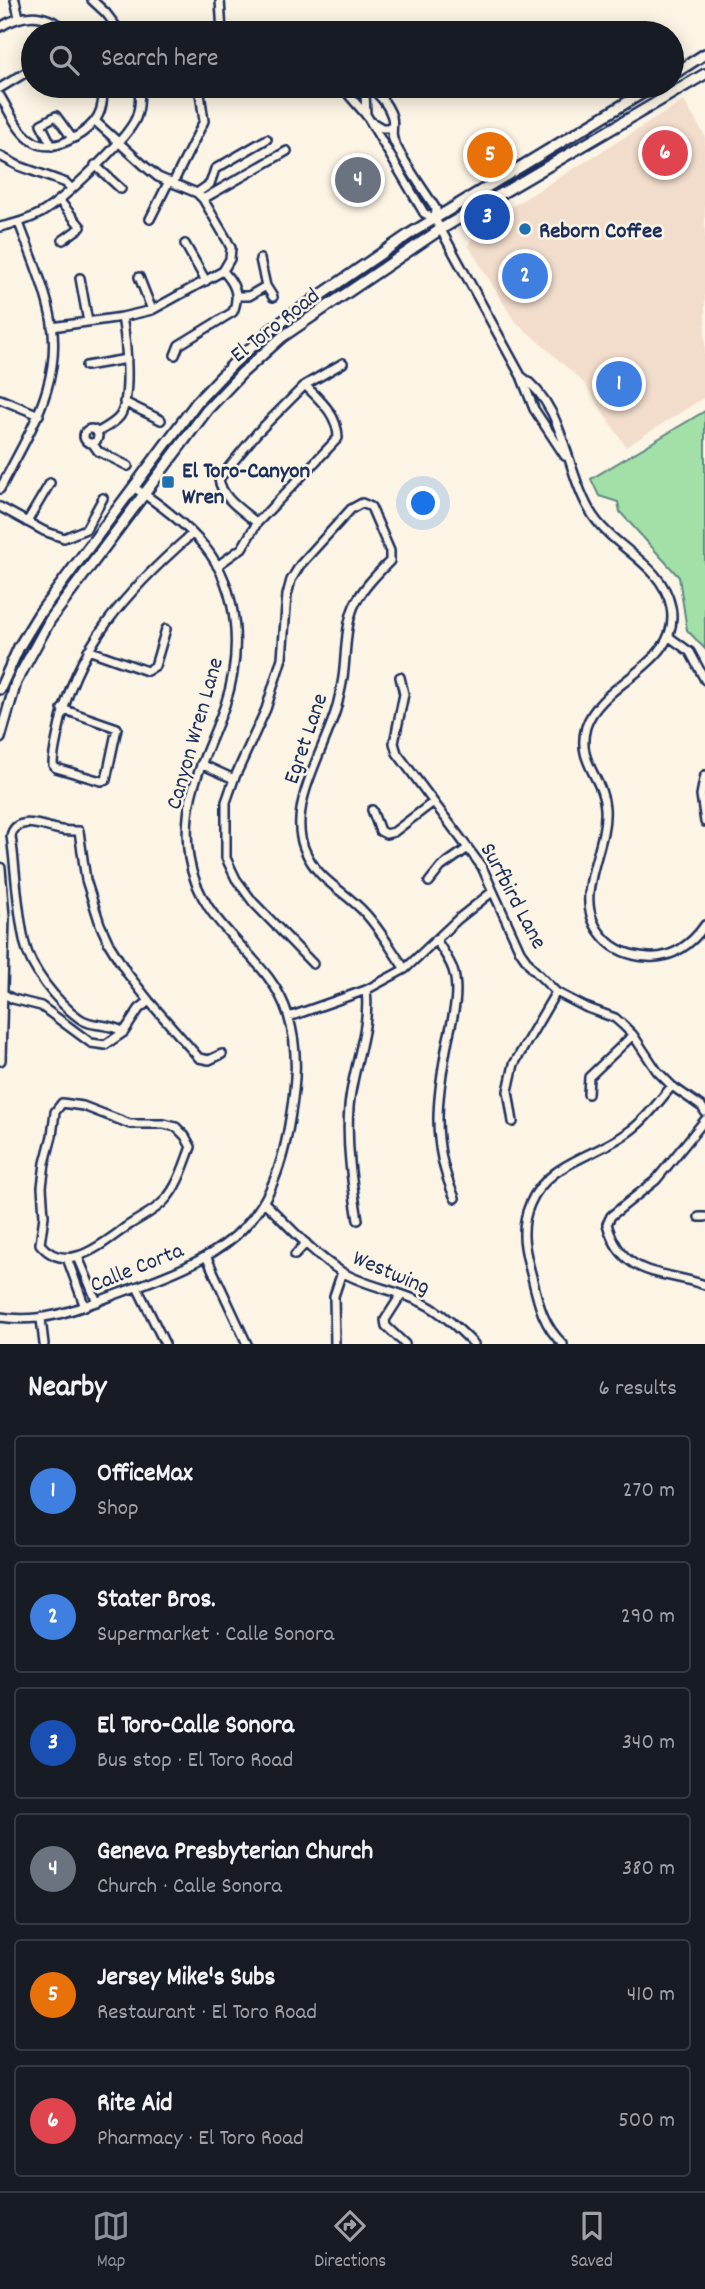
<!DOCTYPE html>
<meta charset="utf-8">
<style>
body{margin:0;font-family:Dekko,sans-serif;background:#20242c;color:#f1f3f6}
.you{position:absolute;left:424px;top:504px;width:24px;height:24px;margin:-18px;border:5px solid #fff;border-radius:50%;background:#1a73e8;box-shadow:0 0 0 10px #1a73e833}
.badge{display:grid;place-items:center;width:46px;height:46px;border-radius:50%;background:#8c9099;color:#fff;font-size:23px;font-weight:700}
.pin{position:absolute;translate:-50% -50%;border:4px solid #fff;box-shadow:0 2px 7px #0006}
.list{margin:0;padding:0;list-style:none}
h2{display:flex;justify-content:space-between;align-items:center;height:91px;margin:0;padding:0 28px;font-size:30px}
h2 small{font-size:23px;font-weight:400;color:#9ea1a6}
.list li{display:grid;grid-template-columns:46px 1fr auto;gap:21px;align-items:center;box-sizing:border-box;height:112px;margin:0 14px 14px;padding:0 14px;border:2px solid #363941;border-radius:7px}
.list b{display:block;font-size:26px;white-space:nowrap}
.list p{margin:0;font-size:23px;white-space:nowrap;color:#9ea1a6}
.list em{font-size:23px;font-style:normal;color:#9ea1a6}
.icon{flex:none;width:38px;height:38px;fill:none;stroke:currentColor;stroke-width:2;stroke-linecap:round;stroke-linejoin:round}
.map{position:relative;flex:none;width:705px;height:1344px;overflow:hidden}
.search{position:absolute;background:#171b24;box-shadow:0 4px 18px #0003;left:21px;right:21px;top:21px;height:77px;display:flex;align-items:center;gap:18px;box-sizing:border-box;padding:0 24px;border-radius:38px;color:#9ea1a6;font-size:26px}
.sheet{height:847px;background:#171b24}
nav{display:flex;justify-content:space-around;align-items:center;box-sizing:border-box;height:98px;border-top:2px solid #363941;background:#171b24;font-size:19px;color:#9ea1a6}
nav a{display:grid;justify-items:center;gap:4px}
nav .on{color:#8c9099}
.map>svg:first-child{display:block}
.built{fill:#f2ddcc}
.green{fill:#a2e0a8;stroke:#5e8883;stroke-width:2}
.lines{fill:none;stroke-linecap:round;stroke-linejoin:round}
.minor-casing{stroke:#1b2f5e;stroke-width:12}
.major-casing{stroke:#1b2f5e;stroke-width:14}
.minor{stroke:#fcf5e5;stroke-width:7}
.major{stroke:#fcf5e5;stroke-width:9}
.poi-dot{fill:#1f6fb2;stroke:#fcf5e5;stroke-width:2.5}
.labels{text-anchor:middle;stroke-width:5;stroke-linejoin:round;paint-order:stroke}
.poi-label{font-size:23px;font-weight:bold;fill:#1b2f5e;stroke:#fcf5e5;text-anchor:start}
.street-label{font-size:23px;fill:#1b2f5e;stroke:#fcf5e5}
</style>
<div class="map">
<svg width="705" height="1344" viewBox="0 0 705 1344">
<rect width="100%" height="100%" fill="#fcf5e5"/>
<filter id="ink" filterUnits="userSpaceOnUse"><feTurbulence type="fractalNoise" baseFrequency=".0143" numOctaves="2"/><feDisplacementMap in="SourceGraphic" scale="14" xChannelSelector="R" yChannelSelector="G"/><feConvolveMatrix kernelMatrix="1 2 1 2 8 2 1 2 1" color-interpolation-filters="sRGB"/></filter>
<g filter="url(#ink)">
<path class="built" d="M684,101L705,136V397L626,447L584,383L513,319L468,245L480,226Z"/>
<path class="green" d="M705,411V649L687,630L679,577L620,512L618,502L599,496L591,479Z"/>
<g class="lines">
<defs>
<path id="minor" d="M15,0L19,17
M92,0L106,13L121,33
M220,0L222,33
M0,27C29,10 46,14 72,33
M341,86L367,116L424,213L435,219
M364,86C376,89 388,104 392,117C394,124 391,132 393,139C401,159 424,190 436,209L435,219L521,376L534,409L565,456
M0,88L30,70
M0,96C10,112 18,134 36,143C54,152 82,136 94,122C102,112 104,98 102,86
M366,115L365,93L371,88
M370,121L382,128H392
M52,146L41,124L56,116L72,138
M0,156L19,166L66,183L71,188
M95,165L121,189
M173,183L204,121L199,86
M197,193L210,184L215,169L267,139
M203,199L287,151
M59,200L81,227L63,240
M150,219L169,181
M0,227C14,224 28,220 41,213C63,200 126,141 136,118C140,108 140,96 139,86
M185,244L206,281
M260,259L266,286L273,297
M139,277L152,310
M80,278L88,322
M237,296H249L266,286
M52,327L122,317L152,310L223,271L230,259L231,248L227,240L203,199L197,193L158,177L147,168L95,121
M175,355L179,345L233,312C240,295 235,284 223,271
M86,366L127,359
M521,376C565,406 565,469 590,511C611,548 662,562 671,607C682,665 601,680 586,727C576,762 603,777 605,808C608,853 567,899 605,939C616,951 632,956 648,957C672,959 692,944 705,925
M0,399L39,415
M124,402L161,420
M84 436a7 7 0 1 1 14 0a7 7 0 1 1-14 0Z
M98,432C105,428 115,423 120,416C132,397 126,339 122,317
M93,444L98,451L128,466
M0,489C31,429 68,375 48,305C41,277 29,250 19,223
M0,507L44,531L64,538L86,529L103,498
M27,522L50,483
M257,523C242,510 222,499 219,479L257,433L305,385L343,363
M217,566L242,548L257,523L338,438C338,415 320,400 305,385
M668,636L690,652L705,680
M88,650L147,671L155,666L166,629
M400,677L404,694L394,743L397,753L482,867L520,951L532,968L556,992L585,1007L615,1018L623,1025L633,1035L657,1071L672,1086L702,1107L705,1112
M62,709L117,728L106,780L101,781L56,768L53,765C53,754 56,743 58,733C74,647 129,589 192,534
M201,764L234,779
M705,775L701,795L705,822
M372,810L380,831L386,834L394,832L432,803
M429,882L441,867L468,848
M437,941C442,950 450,960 453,970C460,992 453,1017 448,1039C437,1096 430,1143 455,1198
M313,964L253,902L236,879L226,858V802L234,779L266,709L282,658L287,595L291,580L300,565L351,509L362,503L371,507L390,551V561C377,574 362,589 354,606C346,625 346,649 344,669C343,681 340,694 337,706C326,748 287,805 304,848C317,881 343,889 365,913C380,929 392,951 405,969
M0,992L13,999L41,1006L91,1043L105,1045L124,1032L139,1009L149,1001
M289,1017L366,990L405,969L458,919L492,892
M124,1032C107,1022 92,1028 79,1018C57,1002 31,970 25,944C17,910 16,871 11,836C16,813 46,828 61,830C67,831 73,831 79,831L86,880L100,924L109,944L127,973L149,1001L199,1058L209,1060L222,1054
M588,1094L589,1077L633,1035
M62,1103L83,1106L130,1124H164L176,1127L185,1136L191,1147C184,1165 178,1186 165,1200C155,1211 141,1217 129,1225C104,1242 67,1277 40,1244L44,1216L42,1187L45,1163L52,1136L55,1112Z
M705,1120L656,1180L611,1216L607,1224C623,1279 662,1270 705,1285
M513,1122L508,1091L514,1064L556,992
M265,1203C289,1226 313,1254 342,1272C367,1287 398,1290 423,1303C443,1313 459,1329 474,1344
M699,1217H705
M358,1220C352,1183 346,1145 349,1107C352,1069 371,1028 366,990
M295,1255L306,1243
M78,1257L97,1302
M67,1258L85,1307
M207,1258L247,1344
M137,1287L165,1344
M401,1295L385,1320L386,1326L405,1344
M0,1317C43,1324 78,1309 117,1294C219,1257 272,1235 290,1119C296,1084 299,1050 288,1015C269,953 201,931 189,858C180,795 205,761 225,705C242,654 240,591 205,547C188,526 156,501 133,487
M41,1319L44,1344
M335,1344L334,1296L342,1272
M563,1344C543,1326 538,1302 532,1277C525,1252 519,1229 530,1204C547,1163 594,1157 627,1133C645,1121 658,1102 672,1086"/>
<path id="major" d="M672,75L705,54
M0,689L19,647L39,614L197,402L233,364L274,327L411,233L654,86
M0,738L16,682L50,620L207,410L242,373L282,337L441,229L705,74
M0,868L4,917L0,1060"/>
</defs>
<use href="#minor" class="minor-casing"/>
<use href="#major" class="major-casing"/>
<use href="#minor" class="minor"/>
<use href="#major" class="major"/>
</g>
</g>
<g class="poi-dot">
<circle cx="525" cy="229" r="7"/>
<rect x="161" y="475" width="14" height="14" rx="3.5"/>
</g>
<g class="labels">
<g class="poi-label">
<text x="539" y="237">Reborn Coffee</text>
<text x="182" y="477">El Toro-Canyon<tspan x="182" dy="26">Wren</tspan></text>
</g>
<g class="street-label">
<text transform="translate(274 324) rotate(-38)" y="8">El Toro Road</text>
<text transform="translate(193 733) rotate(-74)" y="8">Canyon Wren Lane</text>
<text transform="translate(304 738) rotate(-71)" y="8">Egret Lane</text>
<text transform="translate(515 895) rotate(62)" y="8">Surfbird Lane</text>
<text transform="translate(136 1266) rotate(-22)" y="8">Calle Corta</text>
<text transform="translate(392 1271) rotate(23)" y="8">Westwing</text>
</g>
</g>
</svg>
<div class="you"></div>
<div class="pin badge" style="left:619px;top:384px;background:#3f7fe0">1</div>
<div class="pin badge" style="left:525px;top:276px;background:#3f7fe0">2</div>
<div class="pin badge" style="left:487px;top:217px;background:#1a4fb4">3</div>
<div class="pin badge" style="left:358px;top:180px;background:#6b7280">4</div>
<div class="pin badge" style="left:490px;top:155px;background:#e8710a">5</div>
<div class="pin badge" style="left:665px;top:153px;background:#e0444e">6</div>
<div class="search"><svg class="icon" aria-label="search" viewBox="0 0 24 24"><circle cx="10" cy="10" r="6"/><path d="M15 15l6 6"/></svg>Search here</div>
</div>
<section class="sheet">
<h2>Nearby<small>6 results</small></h2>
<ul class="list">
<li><span class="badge" style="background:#3f7fe0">1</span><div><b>OfficeMax</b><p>Shop</p></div><em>270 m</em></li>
<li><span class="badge" style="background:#3f7fe0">2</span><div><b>Stater Bros.</b><p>Supermarket · Calle Sonora</p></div><em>290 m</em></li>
<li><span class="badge" style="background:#1a4fb4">3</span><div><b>El Toro-Calle Sonora</b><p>Bus stop · El Toro Road</p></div><em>340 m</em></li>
<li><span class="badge" style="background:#6b7280">4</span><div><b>Geneva Presbyterian Church</b><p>Church · Calle Sonora</p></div><em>380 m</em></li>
<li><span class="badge" style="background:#e8710a">5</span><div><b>Jersey Mike's Subs</b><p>Restaurant · El Toro Road</p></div><em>410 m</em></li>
<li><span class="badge" style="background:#e0444e">6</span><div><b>Rite Aid</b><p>Pharmacy · El Toro Road</p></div><em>500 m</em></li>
</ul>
</section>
<nav>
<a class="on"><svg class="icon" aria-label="map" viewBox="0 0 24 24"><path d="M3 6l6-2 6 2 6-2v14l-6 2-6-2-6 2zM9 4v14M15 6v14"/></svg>Map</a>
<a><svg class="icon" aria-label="directions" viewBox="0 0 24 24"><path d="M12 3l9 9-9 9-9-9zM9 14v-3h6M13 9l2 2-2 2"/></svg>Directions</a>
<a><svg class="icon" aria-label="saved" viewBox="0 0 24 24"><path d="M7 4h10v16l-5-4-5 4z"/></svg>Saved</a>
</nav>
